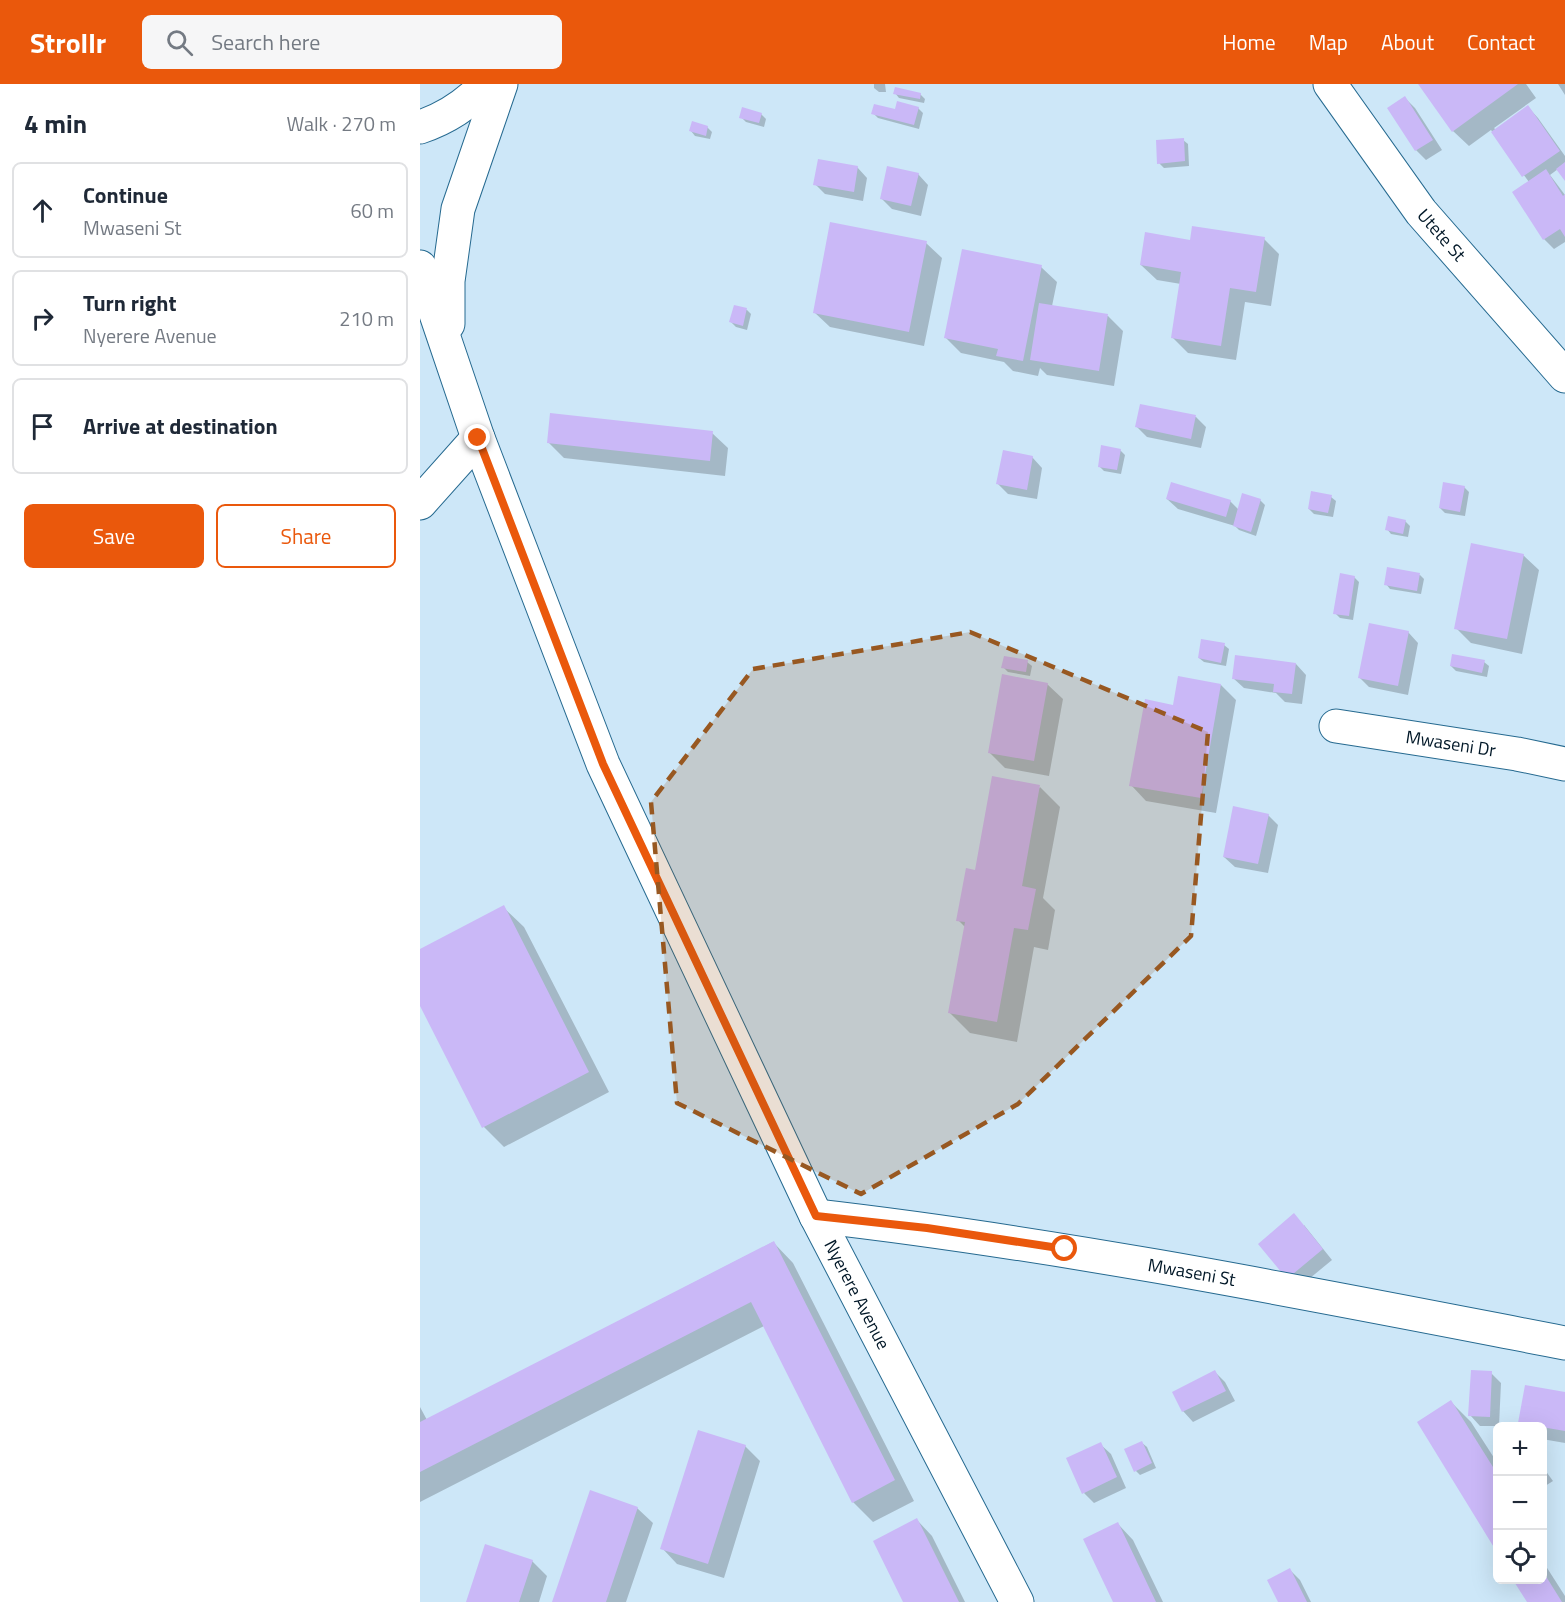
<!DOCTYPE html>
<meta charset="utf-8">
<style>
body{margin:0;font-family:"Titillium Web",sans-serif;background:#f6f6f7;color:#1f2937}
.controls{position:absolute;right:18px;bottom:18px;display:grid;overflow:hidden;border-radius:9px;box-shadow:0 6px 24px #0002}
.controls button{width:54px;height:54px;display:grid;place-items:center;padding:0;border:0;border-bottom:2px solid #e0e1e3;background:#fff;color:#1f2937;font:30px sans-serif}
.stop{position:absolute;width:18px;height:18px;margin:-14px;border:4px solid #ea580c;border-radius:50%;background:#fff}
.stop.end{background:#ea580c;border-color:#fff;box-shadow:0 2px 6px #0008}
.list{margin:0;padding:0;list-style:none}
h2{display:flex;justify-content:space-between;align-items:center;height:78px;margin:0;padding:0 24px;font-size:26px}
h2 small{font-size:20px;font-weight:400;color:#747a83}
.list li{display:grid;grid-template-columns:39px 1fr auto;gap:18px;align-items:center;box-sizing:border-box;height:96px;margin:0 12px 12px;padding:0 12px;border:2px solid #e0e1e3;border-radius:9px}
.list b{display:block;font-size:22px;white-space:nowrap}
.list p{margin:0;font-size:20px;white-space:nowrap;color:#747a83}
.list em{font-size:20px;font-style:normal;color:#747a83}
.actions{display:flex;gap:12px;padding:18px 24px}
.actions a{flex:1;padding:14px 0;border:2px solid #ea580c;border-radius:9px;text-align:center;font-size:21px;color:#ea580c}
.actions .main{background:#ea580c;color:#fff}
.icon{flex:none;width:33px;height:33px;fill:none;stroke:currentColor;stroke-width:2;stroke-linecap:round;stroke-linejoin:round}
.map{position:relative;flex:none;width:1145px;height:1518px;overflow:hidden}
header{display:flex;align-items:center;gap:36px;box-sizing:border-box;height:84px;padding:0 30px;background:#ea580c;color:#fff}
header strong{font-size:28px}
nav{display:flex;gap:33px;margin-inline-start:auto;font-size:21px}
.search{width:420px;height:54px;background:#f6f6f7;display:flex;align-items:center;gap:15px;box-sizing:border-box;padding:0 21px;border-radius:9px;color:#747a83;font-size:22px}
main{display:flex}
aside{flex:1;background:#fff}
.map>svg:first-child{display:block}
.shadow{fill:#0003}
.building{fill:#cab8f7}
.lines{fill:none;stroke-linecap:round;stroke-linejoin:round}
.minor-casing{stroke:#266a90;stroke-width:35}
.minor{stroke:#fff;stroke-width:33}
.route{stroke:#ea580c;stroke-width:8}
.marked{fill:#985821;fill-opacity:0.2;stroke:#985821;stroke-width:4.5;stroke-dasharray:12 8;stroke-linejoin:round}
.labels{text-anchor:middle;stroke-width:4.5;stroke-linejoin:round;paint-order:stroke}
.street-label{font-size:18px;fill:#001727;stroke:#cde7f8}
</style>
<header>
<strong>Strollr</strong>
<div class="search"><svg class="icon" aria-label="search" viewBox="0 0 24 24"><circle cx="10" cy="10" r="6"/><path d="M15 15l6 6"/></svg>Search here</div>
<nav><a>Home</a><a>Map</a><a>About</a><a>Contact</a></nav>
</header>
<main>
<aside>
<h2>4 min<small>Walk · 270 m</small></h2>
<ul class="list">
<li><svg class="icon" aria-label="ahead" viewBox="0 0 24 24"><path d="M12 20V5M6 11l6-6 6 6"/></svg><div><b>Continue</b><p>Mwaseni St</p></div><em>60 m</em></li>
<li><svg class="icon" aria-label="right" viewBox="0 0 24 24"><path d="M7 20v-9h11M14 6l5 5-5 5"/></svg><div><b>Turn right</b><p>Nyerere Avenue</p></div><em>210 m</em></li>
<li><svg class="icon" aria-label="arrive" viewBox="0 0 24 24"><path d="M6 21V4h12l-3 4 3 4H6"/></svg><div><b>Arrive at destination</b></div></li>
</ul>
<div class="actions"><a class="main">Save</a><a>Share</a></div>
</aside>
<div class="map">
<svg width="1145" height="1518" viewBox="0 0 1145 1518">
<rect width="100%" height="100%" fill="#cde7f8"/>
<path class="shadow" d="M454,0H465L466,8H459L454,4Z
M1000,0H1106L1116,14L1074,44L1076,46L1108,23L1118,34L1145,72V95L1138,85L1130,91L1145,111V158L1134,165L1124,155L1109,98L1071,46L1049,62L1033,47Z
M1138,0H1145V11Z
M475,9L500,10L505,15L504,19L479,14Z
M985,14L995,24L1022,66L1006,76L996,66Z
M498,24L503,29L499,45L458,34L453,29Z
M341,30L346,35L344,43L326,38L321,33Z
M287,43L292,48L290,55L275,52L271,47Z
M763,56L768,60L769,82L744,84L739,79Z
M437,83L447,94L443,117L405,110L395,100Z
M498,90L508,101L501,132L472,125L462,115Z
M844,155L859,170L851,222L825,218L816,276L768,269L752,253L761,200L737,196L721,181L771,158Z
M506,159L522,174L504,262L410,243L394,228Z
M621,183L637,198L632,222L688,232L703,247L694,302L627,291L620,284L618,292L593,287L584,278L541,269L526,254Z
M315,223L327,226L331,230L327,246L316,243L311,238Z
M721,322L776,333L786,343L781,364L727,353L717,343Z
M292,349L308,364L305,392L144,374L129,359Z
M700,366L705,371L701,390L684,387L679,382Z
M612,373L622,384L617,415L588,410L578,400Z
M1044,403L1049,408L1045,432L1025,429L1020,424Z
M911,413L916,417L913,433L894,430L889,425Z
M747,415L810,417L819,426L840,416L845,421L836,452L819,446L815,442L758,425Z
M985,437L990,442L988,453L971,450L967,445Z
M1103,471L1119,486L1102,570L1051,559L1036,544Z
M1000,491L1004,495L1001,510L970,505L966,500Z
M934,493L939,498L933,536L920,534L915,529Z
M988,548L998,559L988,611L949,603L939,593Z
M804,561L809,565L806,582L784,578L779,574Z
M607,578L612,582L610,592L588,588L583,583Z
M1064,578L1069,582L1067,593L1036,587L1031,582Z
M876,580L886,591L882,620L865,618L856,609L824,604L813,594Z
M627,600L643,615L629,692L585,684L569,668Z
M801,601L816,616L796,729L726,717L711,701L754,622Z
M620,703L640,723L623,814L635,826L628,866L614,863L597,958L550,949L530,929L546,844L538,836L556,787Z
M848,731L858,741L848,789L815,783L804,773Z
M83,823L104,843L189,1008L84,1063L64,1043L0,919V867Z
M884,1141L912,1176L878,1204L868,1194Z
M353,1158L373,1179L494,1417L453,1438L433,1418L344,1242L0,1418V1323L7,1336Z
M795,1288L805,1298L815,1317L773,1338L763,1327Z
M1071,1289L1081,1299L1079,1342H1060L1050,1331Z
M1145,1310V1359L1122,1355V1342H1103L1099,1338Z
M1031,1318L1051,1338L1078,1380V1467Z
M722,1359L727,1363L736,1384L720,1391L716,1387Z
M680,1360L691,1370L706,1404L674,1419L664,1409Z
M325,1362L340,1377L304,1494L257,1480L242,1464Z
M1122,1382L1133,1397L1122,1404Z
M217,1424L233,1439L206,1518H133Z
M497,1436L512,1452L545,1518H485Z
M698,1440L713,1456L743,1518H695Z
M1122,1476L1145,1512V1518H1109L1095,1496H1122Z
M112,1477L127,1492L119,1518H48Z
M870,1486L880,1496L891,1518H860Z"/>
<path class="building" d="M998,0H1098L1032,48Z
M475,3L501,9L500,15L473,10Z
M985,12L1013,56L995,67L967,24Z
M477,17L499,23L494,41L451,30L454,20L475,25Z
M1108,21L1140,67L1102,93L1071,48Z
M322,23L342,29L339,39L319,34Z
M272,37L288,42L286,52L269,47Z
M764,54L765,77L737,80L736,56Z
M398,75L438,82L434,108L393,101Z
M1145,78V97L1136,85Z
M467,82L499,89L491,122L460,115Z
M1126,85L1143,112L1145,110V153L1140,145L1123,156L1092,108Z
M410,138L507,157L489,248L393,229Z
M772,142L845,153L836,208L810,204L801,262L751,254L761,188L720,181L725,148L770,156Z
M542,165L622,181L603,277L576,272L578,265L524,254Z
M619,219L688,230L679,287L610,276Z
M314,221L327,224L323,242L309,238Z
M720,320L776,331L771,355L715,343Z
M130,329L293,347L290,377L127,359Z
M681,361L701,365L697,386L678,383Z
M583,366L613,372L607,406L576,400Z
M751,398L811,416L806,433L746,415Z
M1023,398L1045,402L1040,428L1019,424Z
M891,407L912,411L908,429L888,425Z
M822,409L841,415L831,448L813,442Z
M968,432L986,436L983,450L965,446Z
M1051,459L1104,470L1087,555L1034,545Z
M967,483L1000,489L997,507L964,501Z
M920,489L935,492L929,532L913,530Z
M949,539L989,547L978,602L938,594Z
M781,555L805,559L801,579L778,574Z
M1032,570L1065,576L1062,589L1030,582Z
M815,571L876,579L872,610L853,608L854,600L812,595Z
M584,572L608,576L606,588L581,584Z
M582,590L628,599L614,677L568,669Z
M758,592L801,600L781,714L709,702L725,615L753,621Z
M572,692L620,701L602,802L616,805L608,846L594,844L577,938L528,929L545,838L536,837L546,784L555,786Z
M813,722L849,730L838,780L803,773Z
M84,821L169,988L62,1044L0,922V865Z
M874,1129L903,1165L867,1195L838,1160Z
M354,1157L475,1396L432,1419L331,1218L0,1388V1338Z
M795,1286L806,1307L762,1328L752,1308Z
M1051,1286L1072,1287L1070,1333L1048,1332Z
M1105,1301L1145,1308V1347L1098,1339Z
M1031,1316L1078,1391V1470L997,1338Z
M278,1346L326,1361L288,1480L240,1465Z
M722,1357L732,1379L714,1388L704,1365Z
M681,1358L697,1393L662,1410L646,1374Z
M170,1406L218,1423L186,1518H132Z
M497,1434L539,1518H483L453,1457Z
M698,1438L736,1518H693L663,1455Z
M65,1460L113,1476L99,1518H46Z
M870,1484L887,1518H858L847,1496Z
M1122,1486L1142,1518H1107L1093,1496H1122Z"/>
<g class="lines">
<defs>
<g id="minor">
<path id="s1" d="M910,0L1001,128L1145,292"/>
<path d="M0,43C27,34 47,21 66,0"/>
<path id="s2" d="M0,183L58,354L183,680L396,1132L597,1518"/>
<path d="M28,240V197L38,125L81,0"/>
<path d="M0,419L58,354"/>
<path id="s3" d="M916,642L1097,670L1145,680"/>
<path id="s4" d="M396,1132C648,1161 896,1211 1145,1259"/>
</g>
</defs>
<use href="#minor" class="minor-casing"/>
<use href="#minor" class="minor"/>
</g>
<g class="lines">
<path class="route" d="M58,354L183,680L396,1132L507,1144L645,1165"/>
</g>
<path class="marked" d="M550,548L788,648L771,852L598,1020L441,1110L257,1019L231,718L333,585Z"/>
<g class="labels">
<g class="street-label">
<text dy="6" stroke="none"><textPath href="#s1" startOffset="188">Utete St</textPath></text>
<text dy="6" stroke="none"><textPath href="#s3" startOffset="116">Mwaseni Dr</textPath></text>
<text dy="6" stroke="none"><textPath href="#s4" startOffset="380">Mwaseni St</textPath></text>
<text dy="6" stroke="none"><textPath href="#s2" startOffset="1118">Nyerere Avenue</textPath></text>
</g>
</g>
</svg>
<div class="controls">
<button>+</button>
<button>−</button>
<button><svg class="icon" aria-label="locate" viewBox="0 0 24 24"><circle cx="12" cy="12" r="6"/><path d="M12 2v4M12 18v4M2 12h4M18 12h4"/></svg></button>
</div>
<div class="stop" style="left:645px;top:1165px"></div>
<div class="stop end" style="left:58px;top:354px"></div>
</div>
</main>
